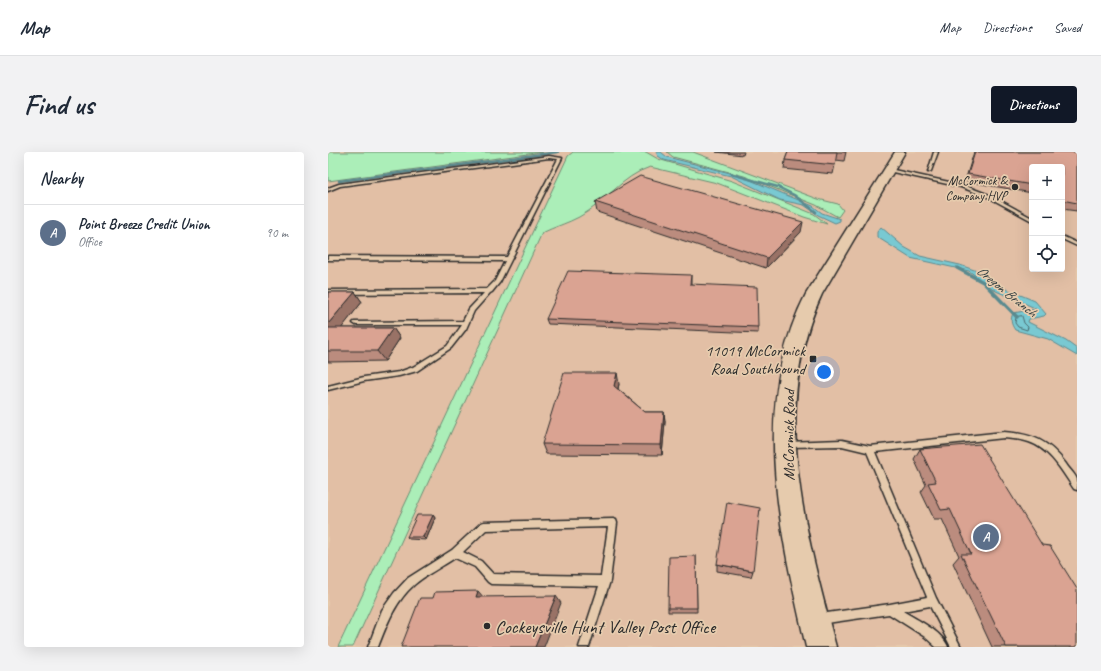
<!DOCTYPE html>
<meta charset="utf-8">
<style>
body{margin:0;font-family:Caveat,sans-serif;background:#f2f2f3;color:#1f2937}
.controls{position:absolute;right:12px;top:12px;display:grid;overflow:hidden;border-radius:4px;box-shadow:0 4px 16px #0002}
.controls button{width:36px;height:36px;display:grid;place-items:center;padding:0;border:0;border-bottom:1px solid #e0e1e3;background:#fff;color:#1f2937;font:20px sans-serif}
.you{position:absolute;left:496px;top:220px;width:14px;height:14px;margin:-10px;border:3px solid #fff;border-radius:50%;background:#1a73e8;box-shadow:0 0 0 6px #1a73e833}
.badge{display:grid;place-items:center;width:26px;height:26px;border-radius:50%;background:#111827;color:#fff;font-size:13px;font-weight:700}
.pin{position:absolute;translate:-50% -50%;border:2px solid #fff;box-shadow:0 1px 4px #0006}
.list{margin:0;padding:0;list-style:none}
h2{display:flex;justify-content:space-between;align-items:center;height:52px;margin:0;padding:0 16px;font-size:17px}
h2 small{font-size:13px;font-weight:400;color:#747a83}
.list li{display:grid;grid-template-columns:26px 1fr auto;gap:12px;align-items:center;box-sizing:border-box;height:56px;padding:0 16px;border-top:1px solid #e0e1e3}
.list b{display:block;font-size:15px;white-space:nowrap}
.list p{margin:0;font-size:13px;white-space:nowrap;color:#747a83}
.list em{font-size:13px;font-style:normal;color:#747a83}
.icon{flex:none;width:22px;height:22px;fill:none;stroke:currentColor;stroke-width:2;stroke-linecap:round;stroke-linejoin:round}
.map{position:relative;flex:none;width:749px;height:495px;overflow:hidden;border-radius:4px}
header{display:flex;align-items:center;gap:24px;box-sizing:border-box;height:56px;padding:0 20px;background:#fff;border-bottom:1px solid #e0e1e3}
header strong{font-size:19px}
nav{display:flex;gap:22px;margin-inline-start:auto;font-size:14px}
.intro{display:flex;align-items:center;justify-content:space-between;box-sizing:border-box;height:96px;padding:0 24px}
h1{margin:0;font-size:28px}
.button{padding:10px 18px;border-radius:4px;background:#111827;color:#fff;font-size:14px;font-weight:700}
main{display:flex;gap:24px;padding:0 24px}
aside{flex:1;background:#fff;border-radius:4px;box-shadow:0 4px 16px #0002}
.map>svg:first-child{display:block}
.built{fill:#e2bfa5;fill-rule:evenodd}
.green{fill:#abeeb8;stroke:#6b8c72}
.water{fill:#79c9d2;stroke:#5a8a8f}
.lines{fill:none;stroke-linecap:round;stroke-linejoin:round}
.shore{stroke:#4a6a6e;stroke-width:1}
.stream-far1{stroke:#5a8a8f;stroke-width:2.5}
.stream{stroke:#5a8a8f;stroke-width:3.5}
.service-casing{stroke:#2b2b2b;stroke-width:3}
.secondary-casing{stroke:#2b2b2b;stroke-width:3}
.service{fill:#e6cbad;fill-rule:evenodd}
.secondary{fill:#e6cbad;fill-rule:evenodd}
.wall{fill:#bb8c7e;stroke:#2b2b2b}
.shaded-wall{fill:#997266;stroke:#2b2b2b}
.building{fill:#daa392;stroke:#2b2b2b}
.poi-dot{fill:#2b2b2b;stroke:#e6cbad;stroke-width:1.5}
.labels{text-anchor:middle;stroke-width:3.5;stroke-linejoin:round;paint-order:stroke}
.far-poi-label{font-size:13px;fill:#2b2b2b;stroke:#e6cbad;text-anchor:end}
.far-water-label{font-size:14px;font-style:italic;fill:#374344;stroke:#e6cbad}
.poi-label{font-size:16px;fill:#2b2b2b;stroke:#e6cbad;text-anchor:end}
.street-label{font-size:16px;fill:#2b2b2b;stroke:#e6cbad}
.near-poi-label{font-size:19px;fill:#2b2b2b;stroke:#e6cbad;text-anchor:start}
</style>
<header>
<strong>Map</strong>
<nav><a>Map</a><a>Directions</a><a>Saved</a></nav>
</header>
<div class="intro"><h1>Find us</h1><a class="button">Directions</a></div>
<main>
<aside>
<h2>Nearby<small></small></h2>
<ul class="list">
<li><span class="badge" style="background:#5c6f8a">A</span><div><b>Point Breeze Credit Union</b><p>Office</p></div><em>90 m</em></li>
</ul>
</aside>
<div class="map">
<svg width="749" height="495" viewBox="0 0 749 495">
<rect width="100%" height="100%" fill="#e6cbad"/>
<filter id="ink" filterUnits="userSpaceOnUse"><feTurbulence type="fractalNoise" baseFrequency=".025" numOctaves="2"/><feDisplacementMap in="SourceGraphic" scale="8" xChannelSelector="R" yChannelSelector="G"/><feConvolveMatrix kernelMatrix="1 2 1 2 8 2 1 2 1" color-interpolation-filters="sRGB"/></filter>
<g filter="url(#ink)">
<path class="built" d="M0,0H749V495H0ZM704,15H734V117H704Z"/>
<path class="green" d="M0,0H215L0,29Z
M245,0H318L330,7L404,29L486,62L499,72L476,65L389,31L322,15C294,24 277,51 251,65C240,71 226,75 214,81L25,495H10L240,4Z
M339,0H365L490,47L510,52L515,58L510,65L488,53L416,24L345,5Z"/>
<path class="water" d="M328,0H333L339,5L410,23L485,54L494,61L512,67V69L507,71L490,63L476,53L452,48L403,24L336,8L330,4Z
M553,75L576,95L592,104L632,113L652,120L678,137L707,149L718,162L716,164L701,167L700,170L738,189L749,197V204L720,187L687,178C683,172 682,168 685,161L708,157L707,156L668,139L641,119L582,106L549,85V80Z"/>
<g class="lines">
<path class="shore" d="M694,164L696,171L700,175L699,178L690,175L687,171L688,165Z"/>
<path class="stream-far1" d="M403,22L450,35L466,43L488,60
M11,29L230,0"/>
<path class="stream" d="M629,116L655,130L689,165"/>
<defs>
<path id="service" d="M606,0H610L603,19L600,20Z
M221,4L234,6L172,130L164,140L162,141L146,159L138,177L123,196L89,219L71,224L36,229L0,238V234L36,225L71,220L85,215L119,194L134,173H28L25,171L26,170L135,169L141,157L156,141L0,142V138L159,137L167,129L177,109L0,108V104L179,105L230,7L221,6L12,34L0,39V36L11,32Z
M561,17L635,33L664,44L704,66V69L662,46L633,35L560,19L559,18Z
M734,84L749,91V94L734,87Z
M676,280C705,282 721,289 738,312C741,317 748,323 749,328C749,331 749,335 749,338L746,337C734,319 722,297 701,290C693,287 684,287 676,286L547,300L608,446L633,495H623L602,454L575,459C589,468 614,479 620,495H608L597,485L561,462L492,472L488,471L487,467L488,463L492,462L562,452L599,445L539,300L514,294L460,295L457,294L456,292L457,290L514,288L542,294Z
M285,367L288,368L289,371L282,429L261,495H251L271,434L163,432L160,430L147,415L127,406C115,414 96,424 86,433C67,450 59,472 50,495H40L54,458L66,441L80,426L124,398L153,371L156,370ZM280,375L273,424L165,422L153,409L135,400L158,378Z"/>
<path id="secondary" d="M567,0H577L494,142C441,254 478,382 508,495H478C452,380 421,253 478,142Z"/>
</defs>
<use href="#service" class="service-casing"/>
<use href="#secondary" class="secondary-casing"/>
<use href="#service" class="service"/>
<use href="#secondary" class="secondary"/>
</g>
<path class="wall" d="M388,0H416L415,3Z
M460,0H518L516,9L508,8L505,22L456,17L457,8Z
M646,0H749V59L734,57V15H704V41L637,29Z
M267,50L473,80L438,116L269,60Z
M363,123V132L430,175V181L220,172L218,167Z
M0,140H27L34,150L13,176H65L72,186L57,209L0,210Z
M291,232L290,237L317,260H336L337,270L334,303L218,302L214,292Z
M592,297L749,495H664L625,411L631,404L614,367H606L593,340L598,333L586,307Z
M105,363L107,366L98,388L81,387L79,385Z
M368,404L369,460H340V456Z
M389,412L425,419L423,425L389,419Z"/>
<path class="shaded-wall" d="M475,70L473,80L438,116L439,106Z
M27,140L34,150L5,187L0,181V172Z
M65,176L72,186L57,209L49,199Z
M289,221L291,232L288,245L286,234Z
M336,260L337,270L334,303L333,293Z
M105,363L107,366L98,388L95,385Z
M150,439L157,447L148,445Z
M228,444L233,451L216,495H207Z"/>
<path class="building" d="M460,0H509L507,13L457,8Z
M647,0H749V51L734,48V15H704V33L640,22Z
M312,24L475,70L439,106L267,50Z
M240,119L363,123L362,132L429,135L430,175L218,167Z
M0,140H27L0,172Z
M0,176H65L49,199H0Z
M236,221H289L286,234L317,260H336L333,293L214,292Z
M652,292L714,393L722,394L749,437V495H678L633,402H643L622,357L613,358L600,331L608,330L592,297Z
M399,350L432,356L425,419L389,412Z
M89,363H105L95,385H79Z
M368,404L369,456H340L341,405Z
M150,439L148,445L228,444L207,495H73L92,446H105L107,440Z"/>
</g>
<g class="poi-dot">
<circle cx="687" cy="35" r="4"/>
<rect x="481" y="203" width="8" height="8" rx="2"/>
<circle cx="159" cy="474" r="4"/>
</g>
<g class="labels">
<g class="far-poi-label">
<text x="679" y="33">McCormick &amp;<tspan x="679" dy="15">Company HVP</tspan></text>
</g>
<g class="far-water-label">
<text transform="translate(679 139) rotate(39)" y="5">Oregon Branch</text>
</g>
<g class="poi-label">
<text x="477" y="204">11019 McCormick<tspan x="477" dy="18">Road Southbound</tspan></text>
</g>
<g class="street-label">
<text transform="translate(460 283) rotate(-90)" y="6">McCormick Road</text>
</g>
<g class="near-poi-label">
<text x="167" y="481">Cockeysville Hunt Valley Post Office</text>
</g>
</g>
</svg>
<div class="controls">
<button>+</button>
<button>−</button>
<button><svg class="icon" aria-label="locate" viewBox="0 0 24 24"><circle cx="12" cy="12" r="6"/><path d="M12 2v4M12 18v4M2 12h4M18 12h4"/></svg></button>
</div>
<div class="you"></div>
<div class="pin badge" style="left:658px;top:385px;background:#5c6f8a">A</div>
</div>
</main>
